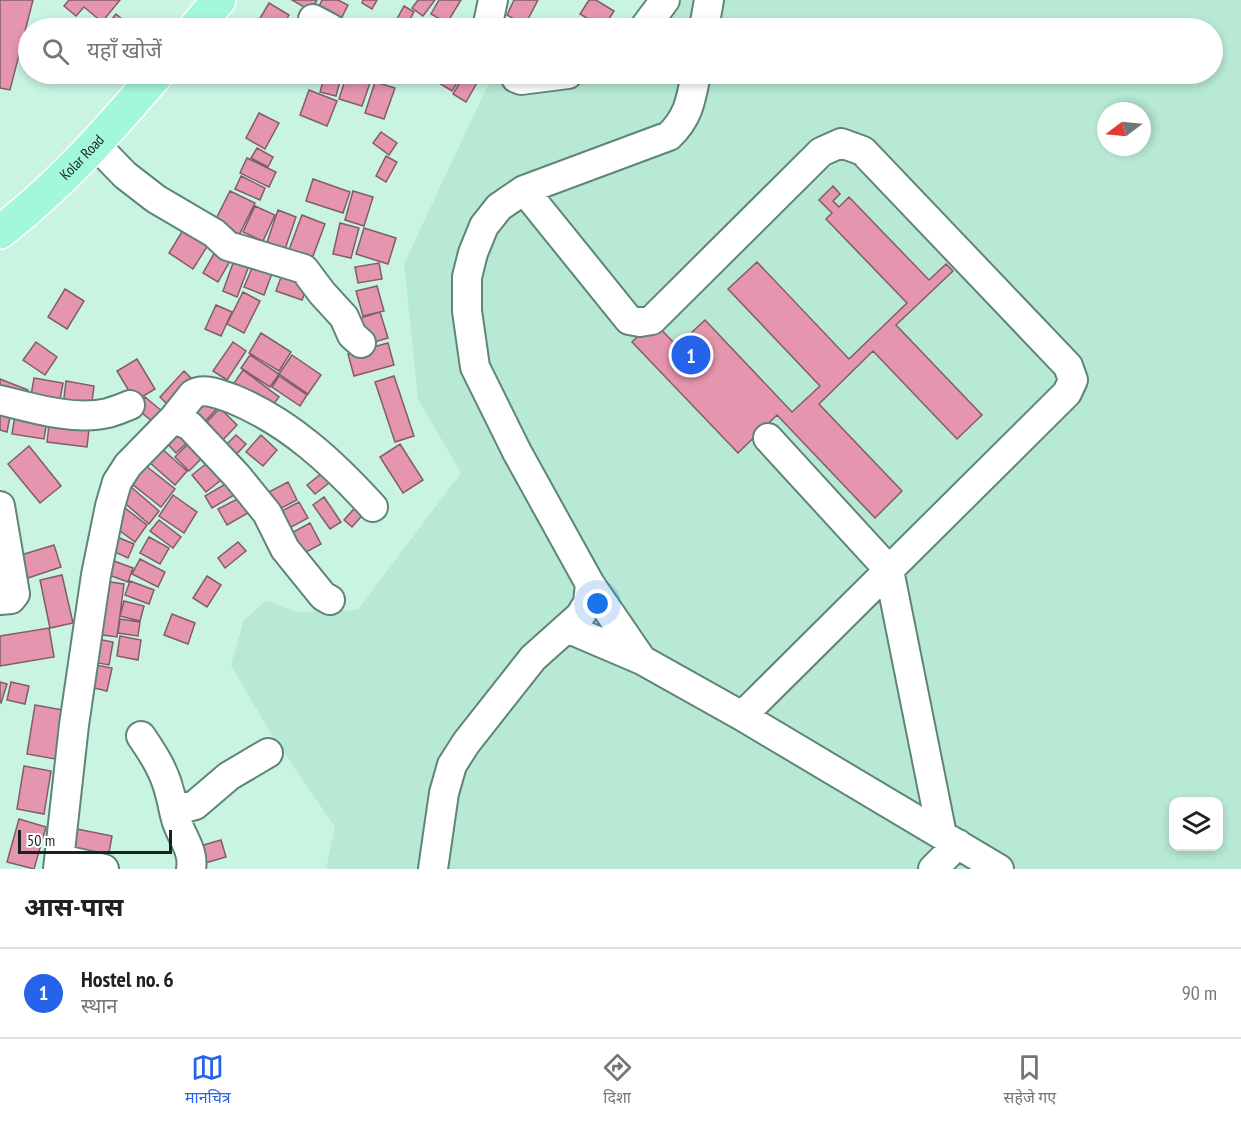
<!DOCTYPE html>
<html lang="hi">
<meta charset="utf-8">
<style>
body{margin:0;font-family:"PT Sans Narrow","Noto Sans Devanagari",sans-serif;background:#f6f6f6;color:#202124}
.controls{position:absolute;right:18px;bottom:18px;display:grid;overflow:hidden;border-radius:12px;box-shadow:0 3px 9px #0003}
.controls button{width:54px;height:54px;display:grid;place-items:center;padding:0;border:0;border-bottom:2px solid #e0e0e0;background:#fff;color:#202124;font:30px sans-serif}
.compass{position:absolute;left:1097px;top:102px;width:54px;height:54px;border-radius:50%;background:#fff;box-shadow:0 3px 9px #0003;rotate:254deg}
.scale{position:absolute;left:18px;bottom:15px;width:154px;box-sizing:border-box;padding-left:6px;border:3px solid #16261f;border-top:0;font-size:16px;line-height:21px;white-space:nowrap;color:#16261f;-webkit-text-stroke:4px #fff;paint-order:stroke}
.you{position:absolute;left:598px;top:604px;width:21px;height:21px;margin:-15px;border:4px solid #fff;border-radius:50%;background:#1a73e8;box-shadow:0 0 0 9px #1a73e833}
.badge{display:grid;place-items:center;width:39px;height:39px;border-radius:50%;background:#2563eb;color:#fff;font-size:20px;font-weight:700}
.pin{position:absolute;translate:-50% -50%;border:3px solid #fff;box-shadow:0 2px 6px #0006}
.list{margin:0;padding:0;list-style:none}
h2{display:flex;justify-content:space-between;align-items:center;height:78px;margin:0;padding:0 24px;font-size:26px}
h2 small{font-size:20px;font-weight:400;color:#757577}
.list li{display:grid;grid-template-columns:39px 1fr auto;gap:18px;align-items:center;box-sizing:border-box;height:90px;padding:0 24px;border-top:2px solid #e0e0e0}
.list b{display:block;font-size:22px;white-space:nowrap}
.list p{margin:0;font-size:20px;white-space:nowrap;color:#757577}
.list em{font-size:20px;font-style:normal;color:#757577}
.icon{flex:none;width:33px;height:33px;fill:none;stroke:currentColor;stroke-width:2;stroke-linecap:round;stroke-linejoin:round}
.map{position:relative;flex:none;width:1241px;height:869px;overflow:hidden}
.search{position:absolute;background:#fff;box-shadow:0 3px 9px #0003;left:18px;right:18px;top:18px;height:66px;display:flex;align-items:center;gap:15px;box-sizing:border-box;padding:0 21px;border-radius:33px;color:#757577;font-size:22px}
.sheet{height:168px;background:#fff}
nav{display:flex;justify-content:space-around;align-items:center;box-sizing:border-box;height:84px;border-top:2px solid #e0e0e0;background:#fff;font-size:16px;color:#757577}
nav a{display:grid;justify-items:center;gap:3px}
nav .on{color:#2563eb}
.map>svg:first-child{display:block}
.built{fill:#b7e9d4;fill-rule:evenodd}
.building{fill:#e695af;stroke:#815d67;stroke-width:1.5}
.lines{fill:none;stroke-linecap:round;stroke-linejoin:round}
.minor-casing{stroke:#5e8575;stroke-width:32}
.major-casing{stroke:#fff;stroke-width:36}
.minor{stroke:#fff;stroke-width:28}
.major{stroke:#a3f7db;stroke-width:33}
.labels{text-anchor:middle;stroke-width:5;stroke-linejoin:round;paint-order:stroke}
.street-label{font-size:15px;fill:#16261f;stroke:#fff}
</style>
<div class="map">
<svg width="1241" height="869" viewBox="0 0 1241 869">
<rect width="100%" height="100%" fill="#c9f4e2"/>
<path class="built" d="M667,0H1241V869H326L335,827L270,732L231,665L244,620L266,601L297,612L358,610L461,473L418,399L404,264L488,85L592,74H1212V28H644ZM1106,111H1142V147H1106ZM1174,802H1218V846H1174Z"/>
<path class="building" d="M0,0H33L10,90L0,88Z
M69,0H120L102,22L84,7L76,16L64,6Z
M292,0H317L311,11Z
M322,0H338L348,5L337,27L315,15Z
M363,0H377L372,9L362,3Z
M418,0H435L423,16L412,8Z
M439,0H461L447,23L431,14Z
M514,0H538L525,25L507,15Z
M589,0H596L614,11L603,28L580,14Z
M269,3L289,15L282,28H274L259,20Z
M404,6L414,12L405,28H392Z
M116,14L133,28H107L105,27Z
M498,17L513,20L511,28H495Z
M325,74H342L336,96L320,92Z
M347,74H362L372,77L362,106L339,99Z
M385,74H404L401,80Z
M446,74H463L452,91L439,83Z
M465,74H482L466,102L453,94Z
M375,82L395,88L384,119L365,113Z
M309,90L337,101L327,126L300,115Z
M259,113L279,123L265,149L246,138Z
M381,132L397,143L389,155L373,143Z
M257,148L273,157L268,167L251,158Z
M386,156L397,162L386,182L376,176Z
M247,158L276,172L269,187L240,173Z
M241,176L265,188L260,200L235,189Z
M313,179L350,192L343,213L306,201Z
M833,186L840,194L833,201L839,207L849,197L929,280L946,264L953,271L896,325L982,415L957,439L873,351L819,404L902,491L875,518L777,415L738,453L632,342L653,321L677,346L705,320L792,412L820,386L728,289L757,262L849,359L907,303L826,219L832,213L819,200Z
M230,191L255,203L238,237L213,225Z
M353,191L373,197L364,226L345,220Z
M255,206L275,215L263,241L243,232Z
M278,210L296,217L283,255L265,248Z
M302,215L325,224L310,264L287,255Z
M188,222L213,237L193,269L169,253Z
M340,223L359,228L351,258L333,254Z
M364,228L396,238L388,264L356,254Z
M219,245L234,254L218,282L203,273Z
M237,252L252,258L237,297L223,291Z
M255,261L274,268L264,295L244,287Z
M379,263L382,279L358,283L355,267Z
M284,269L310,278L302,300L276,291Z
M377,286L384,311L363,316L356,291Z
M65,289L84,301L67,329L48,317Z
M243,292L260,301L244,333L227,324Z
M216,305L232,312L221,336L205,329Z
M380,312L388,338L364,345L357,319Z
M261,333L291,352L279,371L249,353Z
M36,342L57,357L45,375L23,360Z
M233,342L246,351L227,380L213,371Z
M388,343L394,365L354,376L348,354Z
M250,355L279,374L270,387L241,368Z
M292,355L321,375L308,394L279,374Z
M137,359L155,389L135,401L117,371Z
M243,370L279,397L269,410L234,383Z
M184,371L198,385L174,411L160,397Z
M279,376L307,395L300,406L272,387Z
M394,376L414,436L395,442L375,382Z
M34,378L63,383L59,406L30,401Z
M0,379L28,390L22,405L0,396Z
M66,381L94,386L91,410L63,406Z
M211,395L221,404L201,426L191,417Z
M145,397L169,417L160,428L136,408Z
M0,404L12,407L7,432L0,430Z
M220,408L237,425L219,444L202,427Z
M16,409L48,414L44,439L12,434Z
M50,416L90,420L87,447L47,442Z
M180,423L193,437L176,453L164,440Z
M236,435L246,444L231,460L221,450Z
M261,435L277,450L263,466L246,452Z
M196,436L210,450L189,471L175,457Z
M400,444L423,480L403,493L380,457Z
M29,446L61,486L40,503L8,464Z
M161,448L187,471L175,485L149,462Z
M211,460L225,477L206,492L192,475Z
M141,462L175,489L161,507L127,480Z
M331,466L339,475L315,494L307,485Z
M234,479L241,491L212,508L205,496Z
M288,482L297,500L270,514L261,496Z
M131,487L159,511L149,524L120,499Z
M247,494L255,509L227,525L218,509Z
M173,495L197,512L184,533L159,516Z
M324,497L341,522L330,529L313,505Z
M299,502L308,518L282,532L274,515Z
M360,502L368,509L352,527L344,520Z
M121,505L147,525L135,542L108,522Z
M159,520L181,537L173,548L150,531Z
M310,523L321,544L295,558L284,537Z
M110,534L134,544L128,558L104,547Z
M149,537L169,548L160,564L140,553Z
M238,542L246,551L225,568L218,558Z
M54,545L61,567L28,578L21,555Z
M103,557L133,568L128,582L98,571Z
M140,559L165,572L158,587L132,574Z
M62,575L73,623L50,628L40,580Z
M207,576L221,585L207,607L193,598Z
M103,581L124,584L117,637L96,634Z
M130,581L154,590L149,604L125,595Z
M124,601L144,606L140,621L120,616Z
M172,614L195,623L188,644L164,635Z
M120,619L140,622L138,636L118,633Z
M49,628L54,657L0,666V636Z
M120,636L141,640L138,660L117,656Z
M92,638L113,642L109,665L87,661Z
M90,664L112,668L107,691L86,686Z
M0,682L7,684L1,703L0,702Z
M11,682L29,686L25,704L7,700Z
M35,705L63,710L55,759L27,754Z
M24,766L51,771L44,814L17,809Z
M19,819L46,827L34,869L7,862Z
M77,829L112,836L107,863L72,856Z
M221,840L226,857L198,865L193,848Z"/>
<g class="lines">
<defs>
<path id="minor" d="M313,19L330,28
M487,28L493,0
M644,28L665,0
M704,28L709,0
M514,74L516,78L521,80L568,74
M96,145L125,175L156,199L214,233L228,246L304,269L322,293L344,317L352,335L361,343
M524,190L629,320L640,322L652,320L821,152L841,143L863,151L1068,366L1073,380L1067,393L742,716
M0,400C32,408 75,421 108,413C115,411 123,408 130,405
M174,418L190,426L237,476L267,513L285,549L323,596L330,600
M768,438L889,570L942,835
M0,506L15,594L11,599L0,600
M590,584L642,660
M567,628L642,660L742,716L999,869
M141,736C154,755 165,772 170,794C173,804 174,815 178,825C184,840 194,853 191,869
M174,811L195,805L229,776L268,753
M60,859L104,869
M58,869L74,725L96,575L110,506L117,482L128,465L174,418L193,394C205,387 221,395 233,399C289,422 333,463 373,507
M433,869L444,793L452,765L466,743L533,658L580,616L588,603L590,584L517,452L475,367L467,311V277L473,253L484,226L499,207L524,190L669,136C689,117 691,99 696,74
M933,869L958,844"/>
<g id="major">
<path d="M195,28L219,0"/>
<path id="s1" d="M0,232C60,186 108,131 157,74"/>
</g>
</defs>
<use href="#minor" class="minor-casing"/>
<use href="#major" class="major-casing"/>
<use href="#minor" class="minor"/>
<use href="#major" class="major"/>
</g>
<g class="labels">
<g class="street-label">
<text dy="5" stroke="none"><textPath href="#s1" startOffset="111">Kolar Road</textPath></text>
</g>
</g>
</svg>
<div class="controls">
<button><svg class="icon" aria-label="layers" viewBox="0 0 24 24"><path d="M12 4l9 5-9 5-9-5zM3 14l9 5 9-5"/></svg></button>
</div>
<svg class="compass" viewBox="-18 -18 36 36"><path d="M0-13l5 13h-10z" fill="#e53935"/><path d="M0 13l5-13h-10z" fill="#757577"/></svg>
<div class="scale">50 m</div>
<div class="you"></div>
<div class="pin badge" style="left:691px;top:355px">1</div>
<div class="search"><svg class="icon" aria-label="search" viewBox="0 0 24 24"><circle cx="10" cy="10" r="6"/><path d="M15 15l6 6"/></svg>यहाँ खोजें</div>
</div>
<section class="sheet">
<h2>आस-पास<small></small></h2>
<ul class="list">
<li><span class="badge">1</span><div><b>Hostel no. 6</b><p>स्थान</p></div><em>90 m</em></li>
</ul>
</section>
<nav>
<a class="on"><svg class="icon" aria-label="map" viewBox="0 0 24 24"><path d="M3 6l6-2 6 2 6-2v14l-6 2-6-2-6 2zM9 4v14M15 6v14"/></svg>मानचित्र</a>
<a><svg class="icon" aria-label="directions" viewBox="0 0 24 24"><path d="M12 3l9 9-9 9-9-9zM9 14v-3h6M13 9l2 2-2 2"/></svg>दिशा</a>
<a><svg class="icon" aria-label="saved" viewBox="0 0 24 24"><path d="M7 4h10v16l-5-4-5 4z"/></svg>सहेजे गए</a>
</nav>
